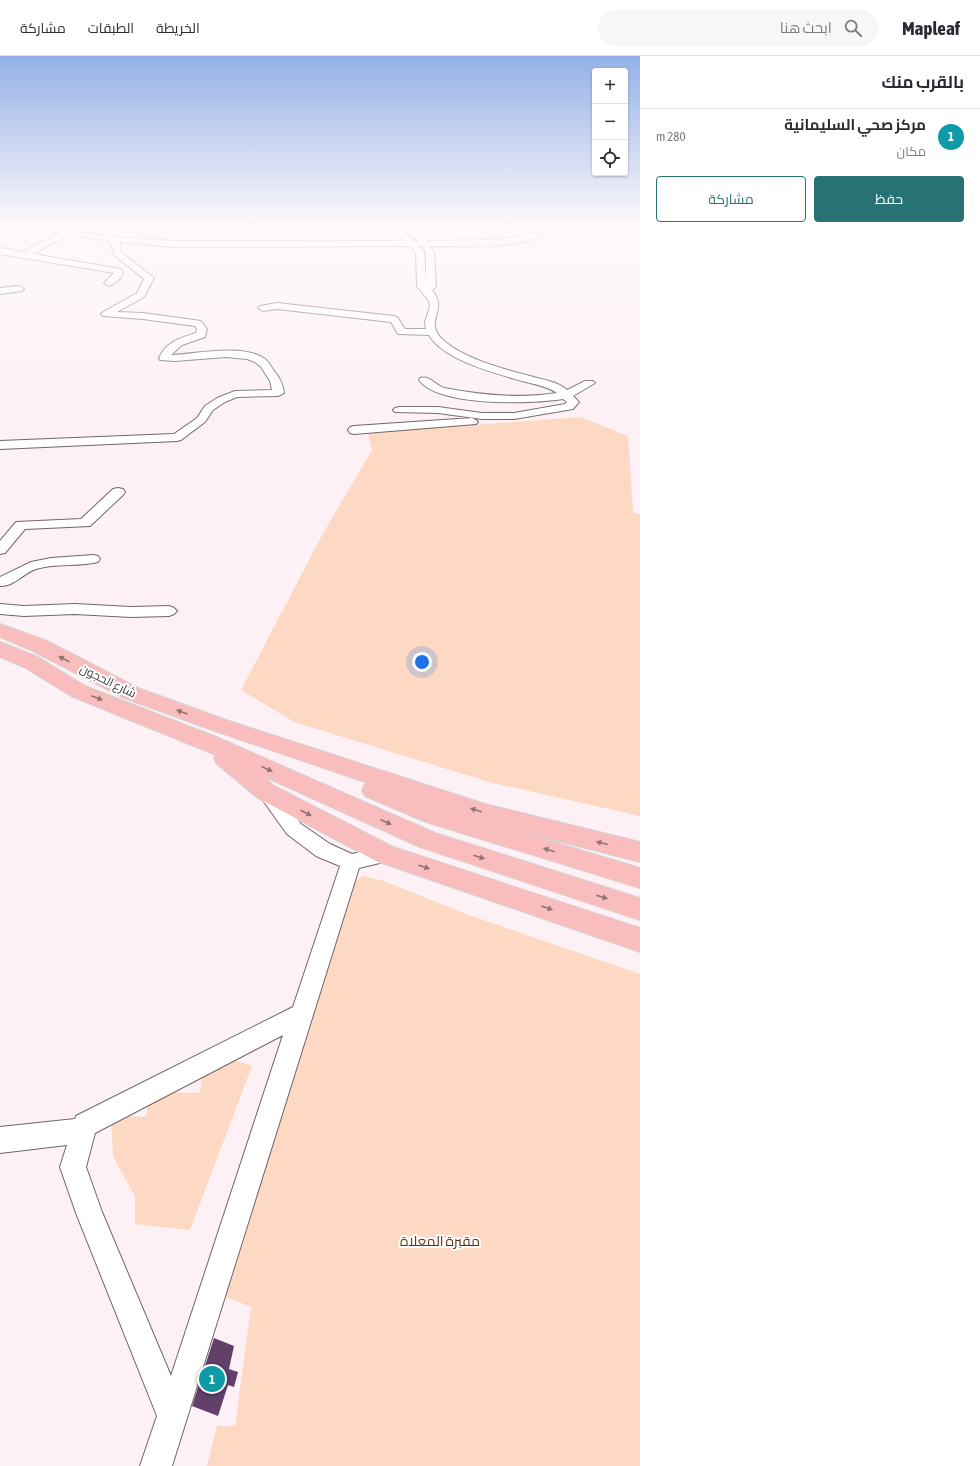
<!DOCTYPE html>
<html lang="ar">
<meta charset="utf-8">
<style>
body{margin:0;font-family:"Asap Condensed",Cairo,sans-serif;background:#f7f7f7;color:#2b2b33;direction:rtl}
.controls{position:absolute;right:12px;top:12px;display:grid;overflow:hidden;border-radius:4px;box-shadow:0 1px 3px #0004}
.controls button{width:36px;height:36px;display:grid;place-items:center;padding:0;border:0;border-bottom:1px solid #e1e1e2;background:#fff;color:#2b2b33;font:20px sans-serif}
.you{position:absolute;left:422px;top:606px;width:14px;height:14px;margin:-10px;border:3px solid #fff;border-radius:50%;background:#1a73e8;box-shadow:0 0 0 6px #1a73e833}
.badge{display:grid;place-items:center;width:26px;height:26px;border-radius:50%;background:#287273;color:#fff;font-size:13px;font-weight:700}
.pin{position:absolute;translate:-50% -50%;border:2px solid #fff;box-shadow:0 1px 4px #0006}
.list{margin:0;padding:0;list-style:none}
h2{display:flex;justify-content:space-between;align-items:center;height:52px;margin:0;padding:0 16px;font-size:17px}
h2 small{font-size:13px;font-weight:400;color:#7c7c81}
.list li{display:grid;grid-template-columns:26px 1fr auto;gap:12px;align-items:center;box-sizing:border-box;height:56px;padding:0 16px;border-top:1px solid #e1e1e2}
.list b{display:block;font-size:15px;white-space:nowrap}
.list p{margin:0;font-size:13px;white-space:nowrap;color:#7c7c81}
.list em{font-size:13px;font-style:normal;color:#7c7c81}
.actions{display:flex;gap:8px;padding:12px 16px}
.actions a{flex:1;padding:9px 0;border:1px solid #287273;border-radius:4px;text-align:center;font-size:14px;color:#287273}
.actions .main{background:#287273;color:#fff}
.icon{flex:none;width:22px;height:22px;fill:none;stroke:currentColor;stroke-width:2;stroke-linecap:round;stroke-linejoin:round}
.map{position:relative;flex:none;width:640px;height:1410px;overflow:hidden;direction:ltr}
header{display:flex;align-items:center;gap:24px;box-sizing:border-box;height:56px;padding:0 20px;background:#fff;border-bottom:1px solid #e1e1e2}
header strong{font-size:19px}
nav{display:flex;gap:22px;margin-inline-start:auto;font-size:14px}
.search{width:280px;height:36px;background:#f7f7f7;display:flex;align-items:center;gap:10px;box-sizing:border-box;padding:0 14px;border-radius:22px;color:#7c7c81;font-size:15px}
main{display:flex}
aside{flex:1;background:#fff}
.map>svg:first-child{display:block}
.green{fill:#fdd9c3}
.building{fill:#62406a}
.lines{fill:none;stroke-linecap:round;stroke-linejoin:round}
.minor-casing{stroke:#70656a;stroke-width:2}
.major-casing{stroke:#d5d3d4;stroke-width:2}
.minor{fill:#fff;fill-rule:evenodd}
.major{fill:#f8bdbc;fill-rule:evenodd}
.oneway{fill:#927475}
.labels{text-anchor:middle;stroke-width:4;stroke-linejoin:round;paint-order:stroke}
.street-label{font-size:12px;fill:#3e393b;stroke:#fff}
.near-park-label{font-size:14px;fill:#602e07;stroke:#fff}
</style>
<header>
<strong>Mapleaf</strong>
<div class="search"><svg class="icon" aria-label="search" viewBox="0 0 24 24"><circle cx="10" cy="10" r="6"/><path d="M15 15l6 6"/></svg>ابحث هنا</div>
<nav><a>الخريطة</a><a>الطبقات</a><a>مشاركة</a></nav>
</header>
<main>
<aside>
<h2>بالقرب منك<small></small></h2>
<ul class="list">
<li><span class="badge" style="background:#0f9aa8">1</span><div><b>مركز صحي السليمانية</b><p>مكان</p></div><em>280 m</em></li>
</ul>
<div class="actions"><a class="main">حفظ</a><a>مشاركة</a></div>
</aside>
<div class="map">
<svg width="640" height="1410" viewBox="0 0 640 1410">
<rect width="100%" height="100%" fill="#fdf1f6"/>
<path class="green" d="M580,361L628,380L633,456L640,458V760L489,726L294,666L241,634L321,481L372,394L368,377Z
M363,820L384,825L466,858L640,918V1410H207L217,1370H235L251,1251L214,1236L297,966L311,969L340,846L346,830Z
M231,1003L252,1010L190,1174L135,1168V1141L113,1100L111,1060L146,1061L150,1036L200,1037L204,1010L224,1012Z"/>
<path class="building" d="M214,1282L234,1290L229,1313L238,1316L234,1331L228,1329L218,1360L192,1350Z"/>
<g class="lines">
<defs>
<path id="minor" d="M11,169H21L0,181V176Z
M25,169H44L102,180L176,185H405L389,169H398L414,185H418L399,169H408L427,185L482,184L510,182L535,177L549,169H558C535,195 463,190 430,190L434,196L436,231L432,234C449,255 424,264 441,282C461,302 503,313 530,320C543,324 557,325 567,334L585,325H593L595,327L573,340L579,346L573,353L514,363H482L438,357L395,356L393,354L395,352L399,351H438L482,357H514L565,348L567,346L563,343C532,348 438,351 419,324L420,322C430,319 435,329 444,332C481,339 519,343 557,337C547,330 533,328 522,325C495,317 443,304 429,279L398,278L391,266L277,253L263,255L258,252L260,250L277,247L394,260L397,261L405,273H426L425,266L430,250L429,245L417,230L416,196L410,190L176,191L119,186L121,196L154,222L144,241L117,256L143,257L201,265L207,273L205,281L182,289L171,299C196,298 243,287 265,303C269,306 271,311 274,315C280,322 283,328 284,337L278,340L237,341L225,346L213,354L205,366L181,384L177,385L0,393V385L174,378L197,362L205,350L217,342L235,335L272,334L270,325L261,311L255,306L247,303L226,301L175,305L160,304L159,302C166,286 180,282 196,277L197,273L195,270L143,263L103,260L101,258L103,256L137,237L144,223L114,199L110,185L69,179L33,198L121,213L123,218C120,223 115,228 109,230L104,227L114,217L0,198V192L23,196L60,177L29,171ZM419,190H422L426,196V225L424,195Z
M19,230L24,233L22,235L0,238V232Z
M472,362L476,364L478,366L476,368L354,378L350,377L348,374L350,371L354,370Z
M118,432L123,433L125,436L123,439L90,470L25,473L5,497L0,498V485L16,466L81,463L113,433Z
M93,499L98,500L100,503L98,506C78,511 56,507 36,513C24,517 13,531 0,530V521L31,506L51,502Z
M0,548L24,550L75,548L131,551L169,550L174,552L177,555L174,558L169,560L131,561L75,558L24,560L0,558Z
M266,729L273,731L301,768L330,788L352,798L385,790L392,792L395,798L392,804L359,812L172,1410H140L157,1360L76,1157L60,1111L67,1089L0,1097V1071L75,1063L76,1060L293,951L340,810L316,800L287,778L257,736L259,731ZM283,979L171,1320L102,1156L86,1111L95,1077Z"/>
<path id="major" d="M0,568L47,585L138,632L226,664L485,748L640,786V806L511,773L640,812V832L426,766L365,740L362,734L365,728L368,727L212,674L124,642L33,595L0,581Z
M0,586L38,601L85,630L214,680L435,777L640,842V864L420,791L263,720L274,730L393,791L640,872V896L376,805L258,742L217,708L214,702L216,699L71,640L24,611L0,601Z"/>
</defs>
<use href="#minor" class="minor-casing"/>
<use href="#major" class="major-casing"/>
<use href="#minor" class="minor"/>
<use href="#major" class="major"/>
</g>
<defs><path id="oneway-solid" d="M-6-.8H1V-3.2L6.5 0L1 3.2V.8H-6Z"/></defs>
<g class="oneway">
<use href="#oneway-solid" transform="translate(64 603) rotate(-153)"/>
<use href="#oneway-solid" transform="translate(97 642) rotate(21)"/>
<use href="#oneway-solid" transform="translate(182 656) rotate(-160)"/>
<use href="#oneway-solid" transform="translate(267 713) rotate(24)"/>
<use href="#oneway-solid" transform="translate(476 754) rotate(-162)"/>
<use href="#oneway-solid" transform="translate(306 757) rotate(27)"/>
<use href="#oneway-solid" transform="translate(386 766) rotate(24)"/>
<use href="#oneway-solid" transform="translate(602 787) rotate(-166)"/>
<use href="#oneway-solid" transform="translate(549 794) rotate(-163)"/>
<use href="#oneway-solid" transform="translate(479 801) rotate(18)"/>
<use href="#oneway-solid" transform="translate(424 811) rotate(19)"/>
<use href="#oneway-solid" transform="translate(602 841) rotate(18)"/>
<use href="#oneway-solid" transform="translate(547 852) rotate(19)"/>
</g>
<linearGradient id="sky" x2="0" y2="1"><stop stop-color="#93b1e7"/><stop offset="0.46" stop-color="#fef9fb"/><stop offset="1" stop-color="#fef9fb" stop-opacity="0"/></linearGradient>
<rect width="640" height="367" fill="url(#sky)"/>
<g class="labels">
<g class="street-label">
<text transform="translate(108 625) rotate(26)" y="4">شارع الحجون</text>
</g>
<g class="near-park-label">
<text x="440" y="1190">مقبرة المعلاة</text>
</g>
</g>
</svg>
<div class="controls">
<button>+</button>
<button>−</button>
<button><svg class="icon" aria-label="locate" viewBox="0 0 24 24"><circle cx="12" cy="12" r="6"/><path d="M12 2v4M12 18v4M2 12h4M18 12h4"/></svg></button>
</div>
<div class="you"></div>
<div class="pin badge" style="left:212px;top:1323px;background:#0f9aa8">1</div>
</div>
</main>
